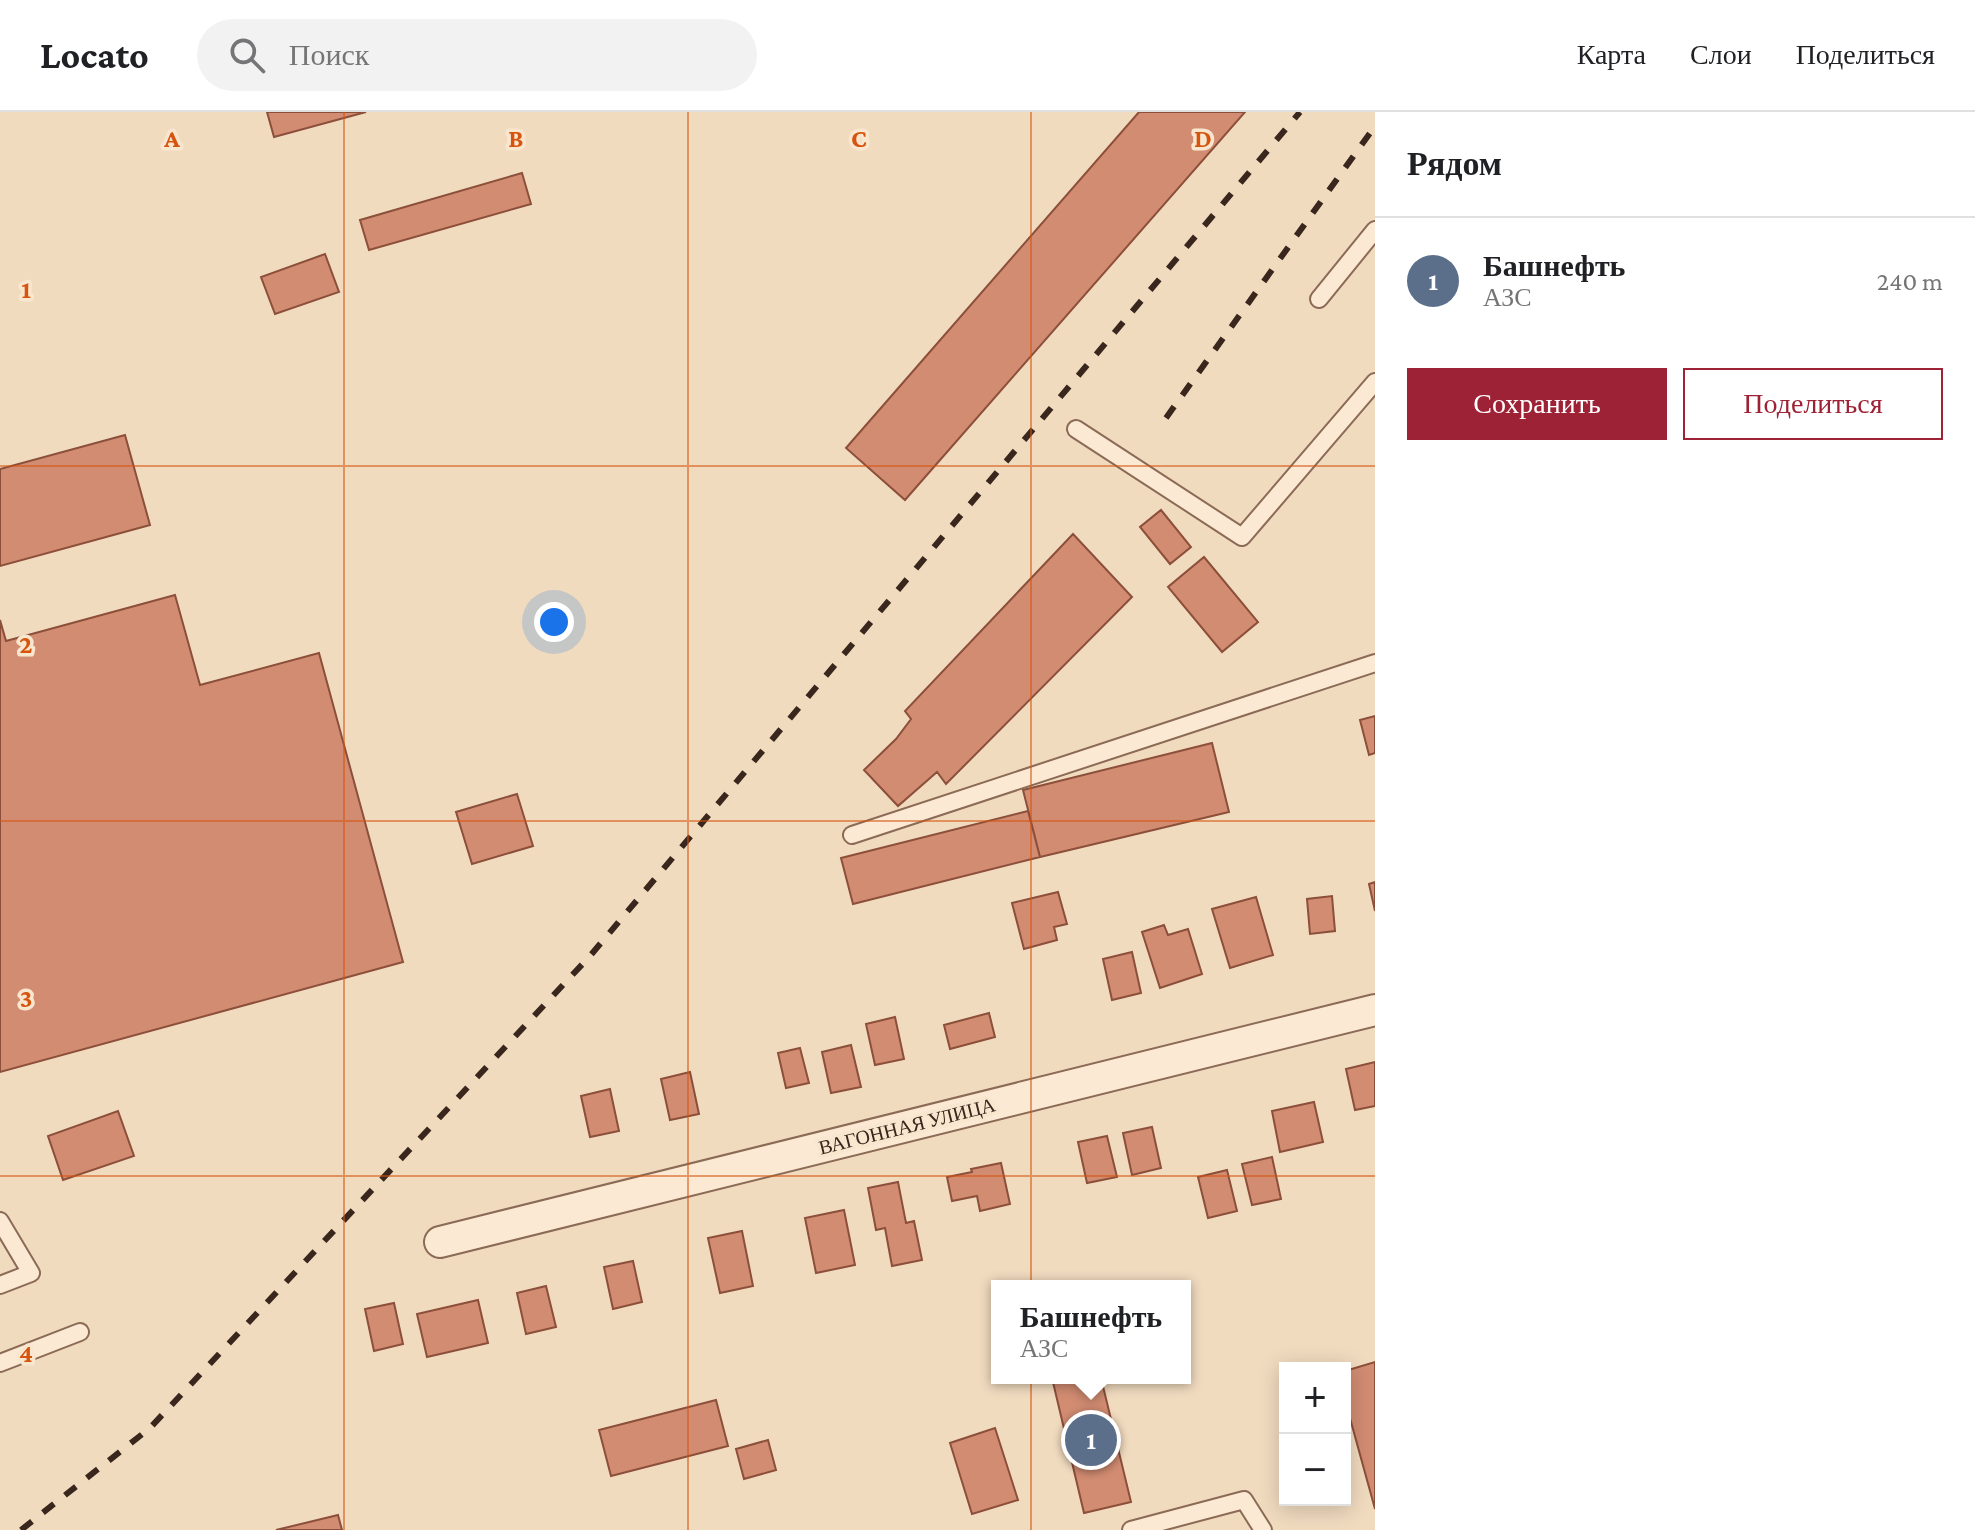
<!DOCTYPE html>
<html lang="ru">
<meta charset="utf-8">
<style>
body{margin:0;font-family:"Crimson Pro",serif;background:#f2f2f2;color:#202124}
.controls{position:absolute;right:24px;bottom:24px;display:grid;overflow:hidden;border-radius:0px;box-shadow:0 4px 20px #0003}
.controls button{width:72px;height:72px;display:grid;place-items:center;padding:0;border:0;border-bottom:2px solid #e0e0e0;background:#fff;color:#202124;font:40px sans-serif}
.you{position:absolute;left:554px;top:510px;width:28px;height:28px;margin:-20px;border:6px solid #fff;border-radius:50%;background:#1a73e8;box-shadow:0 0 0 12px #1a73e833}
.badge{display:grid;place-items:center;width:52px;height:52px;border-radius:50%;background:#9e2235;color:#fff;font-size:26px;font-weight:700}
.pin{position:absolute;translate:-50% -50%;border:4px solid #fff;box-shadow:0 2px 8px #0006}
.popup{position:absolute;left:991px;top:1168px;width:200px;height:104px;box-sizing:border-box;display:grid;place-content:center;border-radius:0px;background:#fff;filter:drop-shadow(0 2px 6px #0005);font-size:26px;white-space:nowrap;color:#757577}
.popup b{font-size:30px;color:#202124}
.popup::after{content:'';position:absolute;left:50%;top:100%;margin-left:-16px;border:16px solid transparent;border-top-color:#fff}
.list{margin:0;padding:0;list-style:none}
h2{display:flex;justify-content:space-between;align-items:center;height:104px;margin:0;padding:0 32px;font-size:34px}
h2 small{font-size:26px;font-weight:400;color:#757577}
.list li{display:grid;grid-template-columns:52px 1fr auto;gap:24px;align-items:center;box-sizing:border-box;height:128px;padding:0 32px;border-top:2px solid #e0e0e0}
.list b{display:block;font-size:30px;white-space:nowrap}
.list p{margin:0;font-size:26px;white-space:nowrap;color:#757577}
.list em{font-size:26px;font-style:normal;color:#757577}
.actions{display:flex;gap:16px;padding:24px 32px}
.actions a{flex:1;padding:18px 0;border:2px solid #9e2235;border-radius:0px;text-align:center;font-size:28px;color:#9e2235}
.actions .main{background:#9e2235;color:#fff}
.icon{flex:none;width:44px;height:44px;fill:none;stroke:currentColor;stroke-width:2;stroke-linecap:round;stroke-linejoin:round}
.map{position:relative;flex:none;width:1375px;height:1418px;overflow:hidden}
header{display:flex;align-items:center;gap:48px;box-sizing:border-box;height:112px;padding:0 40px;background:#fff;border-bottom:2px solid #e0e0e0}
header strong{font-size:38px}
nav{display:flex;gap:44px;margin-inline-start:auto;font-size:28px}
.search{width:560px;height:72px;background:#f2f2f2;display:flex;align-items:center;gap:20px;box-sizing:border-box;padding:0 28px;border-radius:44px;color:#757577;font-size:30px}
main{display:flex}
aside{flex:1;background:#fff}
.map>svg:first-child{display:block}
.building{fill:#d28c72;stroke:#8c4f3a;stroke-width:2}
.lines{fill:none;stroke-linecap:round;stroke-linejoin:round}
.lane-casing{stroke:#8b6a56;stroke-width:20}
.street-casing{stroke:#8b6a56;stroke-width:34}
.lane{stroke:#fbe9d3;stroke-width:16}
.street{stroke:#fbe9d3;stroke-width:30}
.rail{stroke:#39261c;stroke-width:6;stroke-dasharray:14 14;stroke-linecap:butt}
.grid{fill:none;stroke:#d6540e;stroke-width:2;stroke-opacity:0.55}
.labels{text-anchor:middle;stroke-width:7;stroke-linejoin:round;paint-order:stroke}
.street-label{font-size:20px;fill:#39261c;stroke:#f8e6cf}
.grid-label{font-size:26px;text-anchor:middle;font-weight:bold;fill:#d6540e;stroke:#f8e6cf;stroke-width:7;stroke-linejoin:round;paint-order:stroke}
</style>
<header>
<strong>Locato</strong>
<div class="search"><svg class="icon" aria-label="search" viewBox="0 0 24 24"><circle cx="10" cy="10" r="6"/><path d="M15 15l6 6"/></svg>Поиск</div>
<nav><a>Карта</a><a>Слои</a><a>Поделиться</a></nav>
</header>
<main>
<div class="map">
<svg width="1375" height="1418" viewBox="0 0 1375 1418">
<rect width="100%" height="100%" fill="#f1dbbf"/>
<path class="building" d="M267,0H366L274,25Z
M1139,0H1245L905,388L846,336Z
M522,61L531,92L369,138L360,108Z
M325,142L339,180L275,202L261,165Z
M125,323L150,413L0,454V357Z
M1161,398L1191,435L1170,452L1140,415Z
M1073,422L1132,485L946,672L937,660L898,694L864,658L896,627L911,607L905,599Z
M1204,445L1258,510L1222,540L1168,475Z
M175,483L200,573L319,541L403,850L0,960V508L6,529Z
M1375,604V641L1369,643L1360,608Z
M1212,631L1229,700L1040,745L1023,678Z
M517,682L533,734L472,752L456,700Z
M1028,699L1040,745L853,792L841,746Z
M1375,770V799L1369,772Z
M1058,780L1067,812L1054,815L1057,828L1024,837L1012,791Z
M1332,784L1335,819L1310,822L1307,787Z
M1256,785L1273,843L1230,856L1212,797Z
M1164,813L1168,823L1188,817L1202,862L1160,876L1142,820Z
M1132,840L1141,881L1112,888L1103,847Z
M989,901L995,925L950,937L944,913Z
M895,905L904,947L875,953L866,912Z
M851,933L861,975L831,981L822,940Z
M800,936L809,971L786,976L778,941Z
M1375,950V994L1355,998L1346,957Z
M690,960L699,1002L670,1008L661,967Z
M610,977L619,1019L590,1025L581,984Z
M1314,990L1323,1030L1280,1040L1272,999Z
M118,999L134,1044L63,1068L48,1024Z
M1152,1015L1161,1056L1132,1063L1123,1021Z
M1107,1024L1117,1065L1087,1071L1078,1030Z
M1272,1045L1281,1087L1252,1093L1242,1052Z
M1001,1051L1010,1092L980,1099L977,1084L952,1089L947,1065L972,1060L971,1057Z
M1227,1058L1237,1099L1208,1106L1198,1065Z
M898,1070L906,1111L914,1109L922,1148L892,1154L885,1116L876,1118L868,1076Z
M844,1098L855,1153L816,1161L805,1106Z
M742,1119L753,1174L720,1181L708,1126Z
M633,1149L642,1190L613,1197L604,1155Z
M546,1174L556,1215L526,1222L517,1181Z
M478,1188L488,1231L427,1245L417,1202Z
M394,1191L403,1232L374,1239L365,1197Z
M1375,1250V1397L1345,1288V1259Z
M1052,1266H1101L1131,1390L1084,1401Z
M716,1288L728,1334L611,1364L599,1318Z
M995,1316L1018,1388L972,1402L950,1331Z
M768,1328L776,1358L744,1367L736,1337Z
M338,1403L342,1418H276Z"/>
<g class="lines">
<defs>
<path id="lane" d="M1319,187L1375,118
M1076,317L1242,425L1375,270
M852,723L1375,551
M0,1109L31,1161L0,1173
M0,1251L80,1220
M1131,1418L1244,1388L1263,1418"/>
<path id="street" d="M440,1130L1375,898"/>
</defs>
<use href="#lane" class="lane-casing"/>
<use href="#street" class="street-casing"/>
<use href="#lane" class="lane"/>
<use href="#street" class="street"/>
<path class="rail" d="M1166,306L1375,14
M21,1418L150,1316L590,844L1300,0"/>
</g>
<path class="grid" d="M344,0V1418M688,0V1418M1031,0V1418M0,354H1375M0,709H1375M0,1064H1375"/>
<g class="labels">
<g class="street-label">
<text transform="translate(907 1014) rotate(-14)" y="7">ВАГОННАЯ УЛИЦА</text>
</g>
</g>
<g class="grid-label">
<text x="172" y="35">A</text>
<text x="516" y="35">B</text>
<text x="859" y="35">C</text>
<text x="1203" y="35">D</text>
<text x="26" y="186">1</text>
<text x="26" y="541">2</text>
<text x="26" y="895">3</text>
<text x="26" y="1250">4</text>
</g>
</svg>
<div class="controls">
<button>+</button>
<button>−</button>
</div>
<div class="you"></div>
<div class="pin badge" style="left:1091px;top:1328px;background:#5c6f8a">1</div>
<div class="popup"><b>Башнефть</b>АЗС</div>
</div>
<aside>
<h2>Рядом<small></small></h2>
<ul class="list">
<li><span class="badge" style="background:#5c6f8a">1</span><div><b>Башнефть</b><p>АЗС</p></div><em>240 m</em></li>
</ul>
<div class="actions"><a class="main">Сохранить</a><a>Поделиться</a></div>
</aside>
</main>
